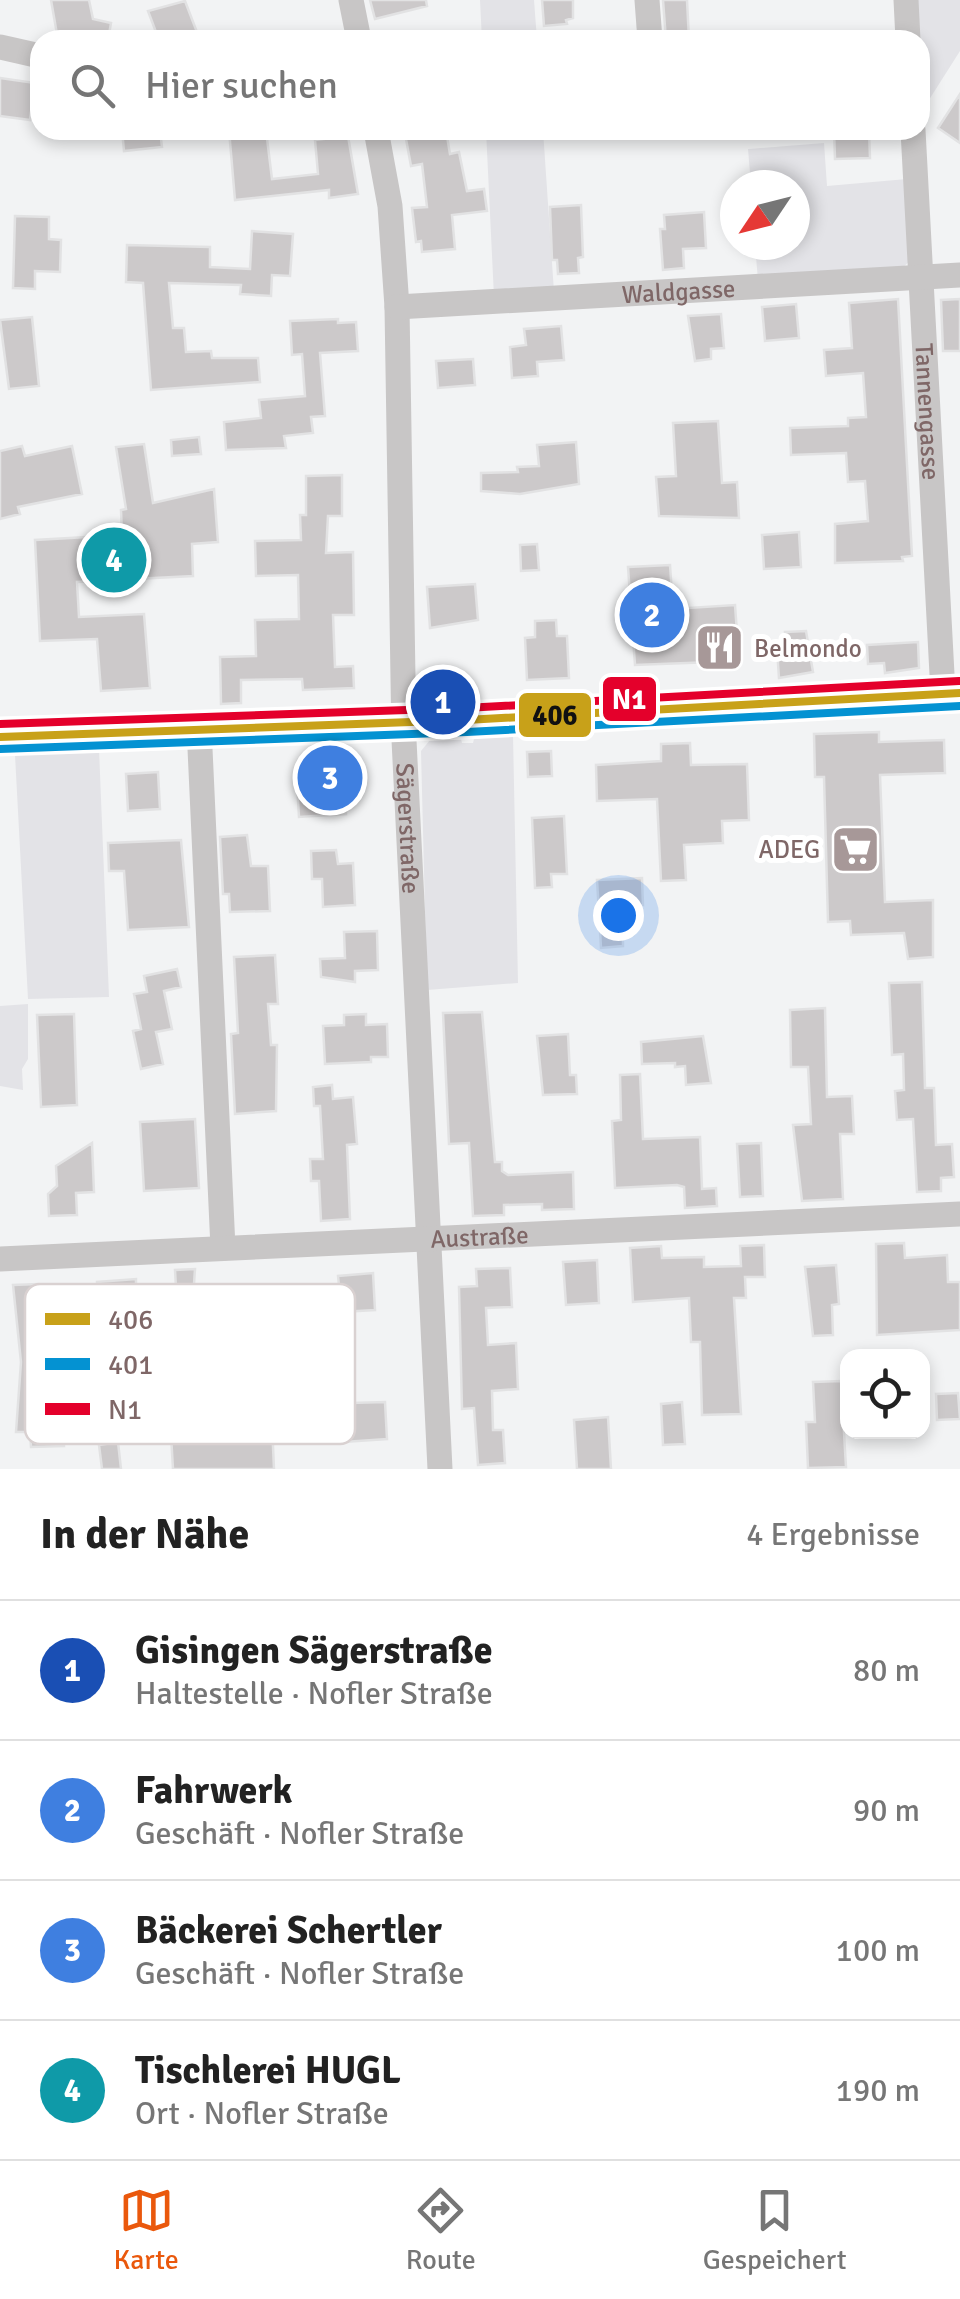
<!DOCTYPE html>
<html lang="de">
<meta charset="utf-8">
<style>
body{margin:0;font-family:Signika,sans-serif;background:#f6f6f6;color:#222}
.controls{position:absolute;right:30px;bottom:30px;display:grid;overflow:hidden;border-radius:20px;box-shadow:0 5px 15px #0003}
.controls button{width:90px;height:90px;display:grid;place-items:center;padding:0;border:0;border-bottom:2px solid #e0e0e0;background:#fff;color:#222;font:50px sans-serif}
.compass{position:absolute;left:720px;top:170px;width:90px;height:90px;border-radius:50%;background:#fff;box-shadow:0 5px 15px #0003;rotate:235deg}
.you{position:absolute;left:618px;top:915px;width:35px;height:35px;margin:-25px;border:8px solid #fff;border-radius:50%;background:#1a73e8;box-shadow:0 0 0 15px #1a73e833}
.badge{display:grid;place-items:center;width:65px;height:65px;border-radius:50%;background:#ea580c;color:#fff;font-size:32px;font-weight:700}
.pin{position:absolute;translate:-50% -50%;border:5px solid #fff;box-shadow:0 2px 10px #0006}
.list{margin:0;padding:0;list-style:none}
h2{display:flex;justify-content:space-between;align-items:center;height:130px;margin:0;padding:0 40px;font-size:42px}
h2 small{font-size:32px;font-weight:400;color:#767676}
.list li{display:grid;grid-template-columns:65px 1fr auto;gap:30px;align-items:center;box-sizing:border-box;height:140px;padding:0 40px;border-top:2px solid #e0e0e0}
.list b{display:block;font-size:38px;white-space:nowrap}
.list p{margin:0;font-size:32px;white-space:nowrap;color:#767676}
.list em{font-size:32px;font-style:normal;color:#767676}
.icon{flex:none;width:55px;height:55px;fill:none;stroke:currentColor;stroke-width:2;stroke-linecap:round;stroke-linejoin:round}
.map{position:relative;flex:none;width:960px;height:1469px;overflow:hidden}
.search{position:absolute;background:#fff;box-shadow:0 5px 15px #0003;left:30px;right:30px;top:30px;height:110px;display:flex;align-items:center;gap:25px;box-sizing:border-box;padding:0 35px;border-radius:30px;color:#767676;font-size:38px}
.sheet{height:690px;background:#fff}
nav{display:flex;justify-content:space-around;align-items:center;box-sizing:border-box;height:140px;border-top:2px solid #e0e0e0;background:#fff;font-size:28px;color:#767676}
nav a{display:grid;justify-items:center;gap:5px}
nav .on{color:#ea580c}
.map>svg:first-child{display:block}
.green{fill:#e3e3e7}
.building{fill:#ccc9ca;stroke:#e2e2e3;stroke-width:2.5}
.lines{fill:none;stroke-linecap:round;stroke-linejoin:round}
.minor{stroke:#c8c6c6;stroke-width:25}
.major{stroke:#dedcdc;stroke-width:32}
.bus-1-casing{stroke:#fff;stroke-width:15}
.bus-2-casing{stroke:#fff;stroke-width:15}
.bus-3-casing{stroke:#fff;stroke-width:15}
.bus-1{stroke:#c8a119;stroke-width:8}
.bus-2{stroke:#0492d2;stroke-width:8}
.bus-3{stroke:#e4002b;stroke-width:8}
.labels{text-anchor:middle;stroke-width:10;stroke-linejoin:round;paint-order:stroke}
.street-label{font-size:25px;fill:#7f6767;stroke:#fff}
.poi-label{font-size:25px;fill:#7f6767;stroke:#fff;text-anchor:start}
.key{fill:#fff;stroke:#d9d1d1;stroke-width:2.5}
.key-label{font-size:28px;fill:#7f6767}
.line-badge{stroke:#fff;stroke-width:4}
.badge-label{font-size:28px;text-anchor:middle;font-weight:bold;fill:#fff}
.pale-badge-label{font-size:28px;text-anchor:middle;font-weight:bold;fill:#111}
</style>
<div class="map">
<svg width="960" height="1469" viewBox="0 0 960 1469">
<rect width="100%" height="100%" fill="#f2f3f4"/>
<path class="green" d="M480,0H534L537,40H482Z
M913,0H960V51L920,114V40Z
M486,130H543L554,292L494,297Z
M824,143L827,186L907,179L910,261L902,268L758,280L755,245H795V185H751L748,149Z
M513,735L518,983L427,990L421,751L430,740L461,739L462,743H473L474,739Z
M99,749L109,997L28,999L15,755Z
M28,1004V1059L22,1069L23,1090L0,1086V1006Z"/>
<path class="building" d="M51,0H89L93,19L111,23L108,40H58Z
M370,0H426L427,6L375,19Z
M542,0H573V18L566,20L567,24L544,26Z
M663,0H687L689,40H666Z
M185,1L200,40H159L148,11Z
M0,78L35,83L30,120L0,116Z
M960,94V143L938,128Z
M122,130H160L162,147L124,151Z
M229,130H266L272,179L318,174L315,140L348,136L358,194L329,198V190L235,200Z
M410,130H446L450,154L459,152L467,191L484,189L487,211L452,215L455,249L422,252L421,241L416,242L412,208L427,207L422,164L411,166L406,139L411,138Z
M834,130H869L870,158L835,159Z
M581,205L583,257L578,258L579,273L558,274L557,260H552L550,207Z
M704,212L706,248L683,249L684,268L663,270L660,229H665L664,215Z
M15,216L49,217V239L61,240L60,272L35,271V289L13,288Z
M252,231L293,234L290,276L272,275L271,296L240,294L241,285L169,283L173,328H184L186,352L211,351L212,358H258L260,382L151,390L143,283L126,282L127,245L210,247V267L250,269Z
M898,299L912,556L902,557L903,561L835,563V524L868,521L865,481L848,482L846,453L791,455L790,428L848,426V418L866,417L863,373L826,376L824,350L852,348L849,303Z
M960,299V351H943L941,300Z
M796,304L799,338L765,341L762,307Z
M721,314L724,348L711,349V359L695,361L688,316Z
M32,317L39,386L9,389L0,320Z
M338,319V323L356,322L358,351L320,353L325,416L311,417L313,433L284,436L286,448L226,450L224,422L261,418L259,400L305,396L302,354L292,355L290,321Z
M561,326L564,360L537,362L538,376L512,378L510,347L526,345L524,329Z
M473,359L475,385L438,388L436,361Z
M718,421L722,483L737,482L739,518L659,516L656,477L676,476L673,423Z
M199,437L201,454L172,456L171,440Z
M576,442L579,484L520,494L481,491V473L518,472L517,467L539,466L537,445Z
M144,444L153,503L214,489L218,542L192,544L193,576L77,582L79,617L144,614L150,688L101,691L97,639L40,641L35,540L122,535L121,510L126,509L116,447Z
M22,446L25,456L72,446L82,494L18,507L20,514L0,519V451Z
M342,475V516H328L326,553L353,552L354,615H333L335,667L353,666L354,688L303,690L302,679L241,680V703L221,704L220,657L256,656L255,620L299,619L298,575L256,576L255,541L301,540L300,515H306V476Z
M799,532L801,567L764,569L762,535Z
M537,544L539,570L521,571L520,545Z
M670,565L673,609L735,605L739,661L635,665L628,567Z
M475,584L478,620L430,628L427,587Z
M556,620L557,636H567L569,678L527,680L525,638L535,637V621Z
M806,631L813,672L779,678L777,649L786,648L785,632Z
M918,642L919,668L885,673L884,663L868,664L867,645Z
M879,732V742L944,740L945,773L880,775L885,902L933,900V957L908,959L904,933L851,935L850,921L828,922L824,777H815L814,734Z
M690,743L691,765L747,764L749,820L722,821L723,843L684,845L686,880L661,881L657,799L597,801L596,765L661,761V744Z
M551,751L552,776L528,777L527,752Z
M343,764L346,814L299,817L296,767Z
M158,772L160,809L128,811L126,774Z
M564,816L567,874H551L552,887L535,888L532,818Z
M247,835L251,866H268L270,911L230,912L229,894H223L220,837Z
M181,840L189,927L128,930L124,871H109L108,843Z
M336,850L338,864L353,863L355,905L323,907L322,879H312L311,851Z
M642,878L643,905L632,906L633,935H623V946L601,948L597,880Z
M377,931L378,970L355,971V982L321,977L320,959L345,958L344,932Z
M275,955L278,1004H268L271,1045H277L276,1111L235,1114L231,1034L238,1033L234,957Z
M177,969L181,987L164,991L172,1029L156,1032L163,1064L141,1069L133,1031L141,1029L134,994L147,992L144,976Z
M922,982L925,1088H934L936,1145L952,1144L954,1177L941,1178V1191L917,1192L913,1119L897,1120L895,1091L904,1090L903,1054L892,1055L889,983Z
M825,1008L827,1097L852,1096L854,1134H840L843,1199L802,1201L793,1125L811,1124L808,1067H791L790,1010Z
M482,1012L495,1162H502V1171L508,1175L573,1172L574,1209L542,1210V1204L504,1205V1215L473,1216L469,1143L449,1144L443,1013Z
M74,1014L77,1105L41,1107L37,1015Z
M366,1014V1025L387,1024L388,1057H371V1062L325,1064L323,1026L344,1025V1015Z
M568,1034L570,1075H576L577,1094L543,1095L537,1036Z
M703,1036L711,1083L686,1085L685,1066L675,1067V1063L642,1064L641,1042Z
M640,1074L643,1139L700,1137L702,1189L716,1188L717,1206L685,1208L684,1187L677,1185L615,1188L612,1121L621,1120L620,1075Z
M332,1085L333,1099L353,1097L357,1144L347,1145L350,1219L321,1221L319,1181H311L310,1159H323L320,1106H314L313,1087Z
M195,1119L199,1188L144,1191L140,1122Z
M92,1143L94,1192L76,1193L77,1215L49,1216L48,1194L57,1186L56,1166Z
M761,1143L763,1196L740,1197L737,1144Z
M904,1243L905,1258L947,1255L948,1282H960V1330L877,1335L876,1244Z
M764,1245L765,1277H745L746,1298H734L741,1414L702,1415L700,1342H691L689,1298L633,1302L630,1248L661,1246L662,1258L704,1257V1267L741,1266L740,1246Z
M597,1260L599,1303L566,1305L563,1262Z
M836,1265L839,1304L832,1305L833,1335L813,1336L805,1267Z
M510,1268L512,1307L486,1308L488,1345L516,1343L518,1389L492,1391L493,1430H503L505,1463L478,1465L474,1408L462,1409L459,1287L477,1286L476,1269Z
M195,1269L191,1330H205V1346L246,1343L245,1314L280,1312L283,1361L197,1370L198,1406L178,1407L177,1389H169L167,1331L100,1334L101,1347L43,1350L45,1407L63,1406L64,1446L31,1447L30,1432H16L21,1362L13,1285L38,1284V1306L56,1305L57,1320L97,1318V1282L136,1279V1289L176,1288L175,1270Z
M373,1273L375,1310L324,1313L322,1287L339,1286L338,1276Z
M841,1381L846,1467L808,1468L806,1422H815L813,1382Z
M958,1393L960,1419L937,1420L936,1394Z
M351,1397V1403L385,1402L387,1439L344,1442L343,1428L325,1429V1422L275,1424L274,1406Z
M682,1402L685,1444L663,1445L661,1404Z
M608,1417L611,1469H577L574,1420Z
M272,1424L274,1469H173L171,1435Z
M118,1442L121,1469H102L99,1445Z"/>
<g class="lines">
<g class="minor">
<path d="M351,0L359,40"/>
<path d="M647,0L650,40"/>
<path d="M906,0L908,40"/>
<path d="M0,47L40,56"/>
<path id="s1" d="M376,130L390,206L397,307L404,740L440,1469"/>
<path id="s2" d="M913,130L943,693"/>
<path id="s3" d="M397,307L960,275"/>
<path d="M199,727L223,1248"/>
<path id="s4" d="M0,1259L960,1214"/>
</g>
<path class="major" d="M0,737L466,720L960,693"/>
<defs>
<path id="bus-1" d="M0,737L466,720L960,693"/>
<path id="bus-2" d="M0,749L467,732L960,706"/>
<path id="bus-3" d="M0,724L465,708L959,681"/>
</defs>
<use href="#bus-1" class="bus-1-casing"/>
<use href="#bus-2" class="bus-2-casing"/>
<use href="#bus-3" class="bus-3-casing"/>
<use href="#bus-1" class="bus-1"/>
<use href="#bus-2" class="bus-2"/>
<use href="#bus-3" class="bus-3"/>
</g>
<defs>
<symbol id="restaurant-square" viewBox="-11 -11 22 22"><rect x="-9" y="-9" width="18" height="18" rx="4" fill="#a79898" stroke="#fff"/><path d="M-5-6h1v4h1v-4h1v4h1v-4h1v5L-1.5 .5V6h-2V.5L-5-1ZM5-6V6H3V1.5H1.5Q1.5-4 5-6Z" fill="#fff"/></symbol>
<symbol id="supermarket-square" viewBox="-11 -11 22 22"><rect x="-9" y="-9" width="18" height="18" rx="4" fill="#a79898" stroke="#fff"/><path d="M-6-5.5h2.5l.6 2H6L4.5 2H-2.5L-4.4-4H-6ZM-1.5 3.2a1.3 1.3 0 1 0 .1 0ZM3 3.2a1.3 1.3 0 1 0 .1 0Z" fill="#fff"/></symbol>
</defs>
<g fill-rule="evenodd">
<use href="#restaurant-square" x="692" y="620" width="55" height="55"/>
<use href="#supermarket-square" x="828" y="822" width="55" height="55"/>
</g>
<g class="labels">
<g class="street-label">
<text dy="9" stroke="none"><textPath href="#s3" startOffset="282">Waldgasse</textPath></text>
<text dy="9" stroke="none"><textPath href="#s2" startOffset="282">Tannengasse</textPath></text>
<text dy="9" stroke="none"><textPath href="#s1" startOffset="700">Sägerstraße</textPath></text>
<text dy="9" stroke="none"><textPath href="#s4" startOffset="480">Austraße</textPath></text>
</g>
<g class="poi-label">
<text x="754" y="657">Belmondo</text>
<text x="820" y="858" text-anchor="end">ADEG</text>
</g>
</g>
<rect x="25" y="1284" width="330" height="160" rx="15" class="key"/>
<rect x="45" y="1313" width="45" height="12" fill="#c8a119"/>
<rect x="45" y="1358" width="45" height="12" fill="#0492d2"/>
<rect x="45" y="1403" width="45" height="12" fill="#e4002b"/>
<g class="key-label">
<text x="108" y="1329">406</text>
<text x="108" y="1374">401</text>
<text x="108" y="1419">N1</text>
</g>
<g class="line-badge">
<rect x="601" y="675" width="57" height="48" rx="10" fill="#e4002b"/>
<rect x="517" y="691" width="76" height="48" rx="10" fill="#c8a119"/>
</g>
<g class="badge-label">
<text x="629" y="709">N1</text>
</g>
<g class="pale-badge-label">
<text x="555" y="725">406</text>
</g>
</svg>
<div class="controls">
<button><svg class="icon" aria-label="locate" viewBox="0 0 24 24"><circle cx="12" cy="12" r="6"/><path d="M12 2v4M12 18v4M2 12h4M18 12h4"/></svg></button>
</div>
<svg class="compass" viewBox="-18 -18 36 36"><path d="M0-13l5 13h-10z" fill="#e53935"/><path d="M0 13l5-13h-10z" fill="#767676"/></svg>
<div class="you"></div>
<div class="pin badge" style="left:443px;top:702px;background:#1a4fb4">1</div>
<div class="pin badge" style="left:652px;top:615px;background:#3f7fe0">2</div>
<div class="pin badge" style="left:330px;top:778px;background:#3f7fe0">3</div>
<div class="pin badge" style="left:114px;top:560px;background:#0f9aa8">4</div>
<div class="search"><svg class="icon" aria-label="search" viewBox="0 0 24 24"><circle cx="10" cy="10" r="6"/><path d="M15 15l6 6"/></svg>Hier suchen</div>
</div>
<section class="sheet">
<h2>In der Nähe<small>4 Ergebnisse</small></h2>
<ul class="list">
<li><span class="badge" style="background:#1a4fb4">1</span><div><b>Gisingen Sägerstraße</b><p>Haltestelle · Nofler Straße</p></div><em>80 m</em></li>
<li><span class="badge" style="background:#3f7fe0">2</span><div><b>Fahrwerk</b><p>Geschäft · Nofler Straße</p></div><em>90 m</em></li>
<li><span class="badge" style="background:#3f7fe0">3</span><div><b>Bäckerei Schertler</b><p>Geschäft · Nofler Straße</p></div><em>100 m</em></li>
<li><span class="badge" style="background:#0f9aa8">4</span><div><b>Tischlerei HUGL</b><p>Ort · Nofler Straße</p></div><em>190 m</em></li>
</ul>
</section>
<nav>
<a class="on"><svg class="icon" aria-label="map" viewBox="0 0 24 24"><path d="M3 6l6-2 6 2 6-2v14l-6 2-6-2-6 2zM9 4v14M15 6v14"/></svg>Karte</a>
<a><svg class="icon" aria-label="directions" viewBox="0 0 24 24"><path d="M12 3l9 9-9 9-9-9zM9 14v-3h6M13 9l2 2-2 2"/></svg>Route</a>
<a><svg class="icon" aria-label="saved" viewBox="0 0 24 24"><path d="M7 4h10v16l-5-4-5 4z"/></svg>Gespeichert</a>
</nav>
